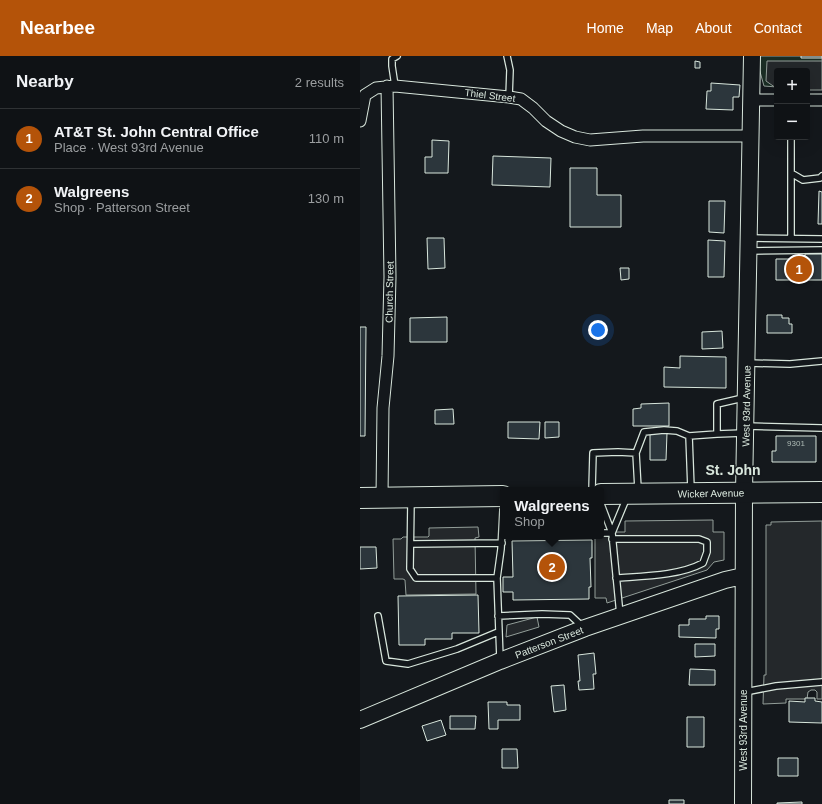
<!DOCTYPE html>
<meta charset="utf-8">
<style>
body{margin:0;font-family:Arial,sans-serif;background:#181b1e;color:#f1f3f6}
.controls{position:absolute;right:12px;top:12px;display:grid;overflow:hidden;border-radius:4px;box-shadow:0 4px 16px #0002}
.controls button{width:36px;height:36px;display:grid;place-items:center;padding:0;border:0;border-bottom:1px solid #2f3234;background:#0f1215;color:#f1f3f6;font:20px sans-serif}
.you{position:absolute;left:238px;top:274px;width:14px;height:14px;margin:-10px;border:3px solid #fff;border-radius:50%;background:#1a73e8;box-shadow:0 0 0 6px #1a73e833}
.badge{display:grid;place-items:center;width:26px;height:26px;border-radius:50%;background:#b45309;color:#fff;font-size:13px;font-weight:700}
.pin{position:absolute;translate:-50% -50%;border:2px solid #fff;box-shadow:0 1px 4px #0006}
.popup{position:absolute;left:140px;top:431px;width:104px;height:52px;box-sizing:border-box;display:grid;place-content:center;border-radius:4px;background:#0f1215;filter:drop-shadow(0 1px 3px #0005);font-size:13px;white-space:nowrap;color:#9b9ea0}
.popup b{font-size:15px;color:#f1f3f6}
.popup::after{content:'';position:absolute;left:50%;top:100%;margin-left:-8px;border:8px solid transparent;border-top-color:#0f1215}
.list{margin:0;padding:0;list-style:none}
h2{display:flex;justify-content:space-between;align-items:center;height:52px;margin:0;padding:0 16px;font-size:17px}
h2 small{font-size:13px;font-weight:400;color:#9b9ea0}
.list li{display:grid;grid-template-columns:26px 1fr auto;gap:12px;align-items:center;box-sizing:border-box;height:60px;padding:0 16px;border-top:1px solid #2f3234}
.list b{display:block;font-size:15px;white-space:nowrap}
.list p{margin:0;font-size:13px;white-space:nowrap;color:#9b9ea0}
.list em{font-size:13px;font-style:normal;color:#9b9ea0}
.map{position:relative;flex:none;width:462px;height:748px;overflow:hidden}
header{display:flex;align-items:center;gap:24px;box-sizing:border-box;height:56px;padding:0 20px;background:#b45309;color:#fff}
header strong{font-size:19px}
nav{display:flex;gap:22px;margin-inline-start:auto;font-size:14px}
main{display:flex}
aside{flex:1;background:#0f1215}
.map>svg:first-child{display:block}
.green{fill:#1a2d24;stroke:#939e99}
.parking{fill:#24282b;stroke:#939e99}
.building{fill:#2c363c;stroke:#d8e6dc}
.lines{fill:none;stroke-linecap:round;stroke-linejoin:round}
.lane-casing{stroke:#d8e6dc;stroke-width:8}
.street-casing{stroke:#d8e6dc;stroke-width:13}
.secondary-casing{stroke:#d8e6dc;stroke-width:18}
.highway-casing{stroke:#d8e6dc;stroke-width:22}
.lane{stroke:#14181c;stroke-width:5.5}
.street{stroke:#14181c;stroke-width:11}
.secondary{stroke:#14181c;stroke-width:16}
.highway{stroke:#14181c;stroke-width:20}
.labels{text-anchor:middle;stroke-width:3;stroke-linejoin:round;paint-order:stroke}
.number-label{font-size:8px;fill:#adbab4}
.street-label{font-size:10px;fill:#d8e6dc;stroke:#14181c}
.district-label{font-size:14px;font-weight:bold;fill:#d8e6dc;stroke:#14181c}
</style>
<header>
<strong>Nearbee</strong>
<nav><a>Home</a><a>Map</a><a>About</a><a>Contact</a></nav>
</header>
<main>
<aside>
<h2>Nearby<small>2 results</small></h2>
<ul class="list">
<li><span class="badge">1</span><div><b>AT&amp;T St. John Central Office</b><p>Place · West 93rd Avenue</p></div><em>110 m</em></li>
<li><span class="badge">2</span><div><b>Walgreens</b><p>Shop · Patterson Street</p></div><em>130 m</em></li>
</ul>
</aside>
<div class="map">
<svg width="462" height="748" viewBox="0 0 462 748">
<rect width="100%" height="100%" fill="#14181c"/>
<path class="green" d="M398,0H462V33L447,15H417V31L404,30L397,5Z"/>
<path class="parking" d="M407,5H462V34H447V15H417V32H416L406,25Z
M353,464V476H364V504L354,506L347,514L247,547L246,542H235V480H241V476H265V465Z
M462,465V643H457V636L455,634H451L448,636L447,643H426V647L403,648L404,619H406V469H411V466Z
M118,471L119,481L115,482L116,538L46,539L45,524L43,523H34L33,483H41L43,481H68L69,480V472Z
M177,561L179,571L146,581L147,569Z"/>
<path class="building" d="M441,0H462V2H441Z
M335,5L340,6V12H335Z
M351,27L380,29L379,41H373V54L346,53L347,35H351Z
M72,84L89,85L88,117H65V101H72Z
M133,100L191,102L190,131L132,129Z
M210,112H237V139H261V171H210Z
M459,135L462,136V168H458Z
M349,145H365L364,177L349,176Z
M67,182H84L85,212L68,213Z
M348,184L365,185L364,221H348Z
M445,198H462V224H416V203H445Z
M260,212H269V223L261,224Z
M407,259H422V262H429V268H432V277H407Z
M87,261V286H50V262Z
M0,271H6L5,380H0Z
M362,275L363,292L342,293V276Z
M320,300L366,301V332L304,331V311L320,312Z
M309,347V370H273V353L281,352V348Z
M93,353L94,368H75V354Z
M148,366H180L179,383L148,382Z
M185,366H199V381L185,382Z
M290,376L307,377L306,404H290Z
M416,380H456V406H412V395H416Z
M232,484V502H230L231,531H229V543L153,544V536H143V521H153L152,485Z
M0,491H16L17,512L0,513Z
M118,539L119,577H92V583H65V589H39L38,540Z
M346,560H359V573H356V582L319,581V569H329V563H346Z
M335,588H355V600L335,601Z
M234,597L236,618H233L234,633L219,634L218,625H220L218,599Z
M330,613L355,614V629H329Z
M204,629L206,654L194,656L191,630Z
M445,642H455V645L462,646V667L429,666V645L445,646Z
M128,646H147V649H160V664H138V673H129Z
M90,660H116L115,673H90Z
M327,661H344V691H327Z
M81,664L86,679L67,685L62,670Z
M142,693H157L158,712H142Z
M418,702H438V720H418Z
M309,744H324V748H309Z
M442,746V748H417V747Z"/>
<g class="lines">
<defs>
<path id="lane" d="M147,0L150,14L149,41
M35,30L32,10V3L37,0
M431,81V117L443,124L460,122L462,120
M390,182L462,183
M431,182V117
M390,195L462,194
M388,307L430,308L462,305
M383,342L357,348V378L384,377
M387,370L462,372
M278,433L276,397L284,376L304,374L317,375L329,380
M331,433L329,380L357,378
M232,434L233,397L258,396L276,397
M51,445L50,513L56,522H137
M241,448L252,477L260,559
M241,477H252
M252,477L267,441
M252,483H339L347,486V496L343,507C319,520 283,520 256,522
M51,488L142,487
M18,560L26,605L48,608L97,593L138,576
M138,560L182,558L210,559L223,571
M140,603L137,522L141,493L143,454
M385,636L416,630L462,626"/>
<path id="street" d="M392,44H417
M447,44H462
M0,65L5,39L16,32L35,30L149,41L161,43L173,52L186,65L201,75L215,81L230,84L283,80H390
M22,441L23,352L28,300L30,221L27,30"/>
<path id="secondary" d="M0,664L140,605L225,572L365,524L383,520
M383,748L384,436L392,0"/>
<path id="highway" d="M241,438L462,436
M0,442L143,440"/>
</defs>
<use href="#lane" class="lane-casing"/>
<use href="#street" class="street-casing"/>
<use href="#secondary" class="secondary-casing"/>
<use href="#highway" class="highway-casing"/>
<use href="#lane" class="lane"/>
<use href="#street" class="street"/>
<use href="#secondary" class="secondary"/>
<use href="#highway" class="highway"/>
</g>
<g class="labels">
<g class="number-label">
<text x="436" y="390">9301</text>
</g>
<g class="street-label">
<text transform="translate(130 39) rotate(7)" y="4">Thiel Street</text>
<text transform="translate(29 236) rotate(-89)" y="4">Church Street</text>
<text transform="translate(386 350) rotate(-89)" y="4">West 93rd Avenue</text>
<text transform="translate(351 437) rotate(-1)" y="4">Wicker Avenue</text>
<text transform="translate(189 586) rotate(-21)" y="4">Patterson Street</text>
<text transform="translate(383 674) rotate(-90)" y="4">West 93rd Avenue</text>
</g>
<g class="district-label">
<text x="373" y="419">St. John</text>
</g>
</g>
</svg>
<div class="controls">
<button>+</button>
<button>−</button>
</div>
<div class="you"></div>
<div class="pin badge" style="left:439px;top:213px">1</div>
<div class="pin badge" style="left:192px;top:511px">2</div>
<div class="popup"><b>Walgreens</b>Shop</div>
</div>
</main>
